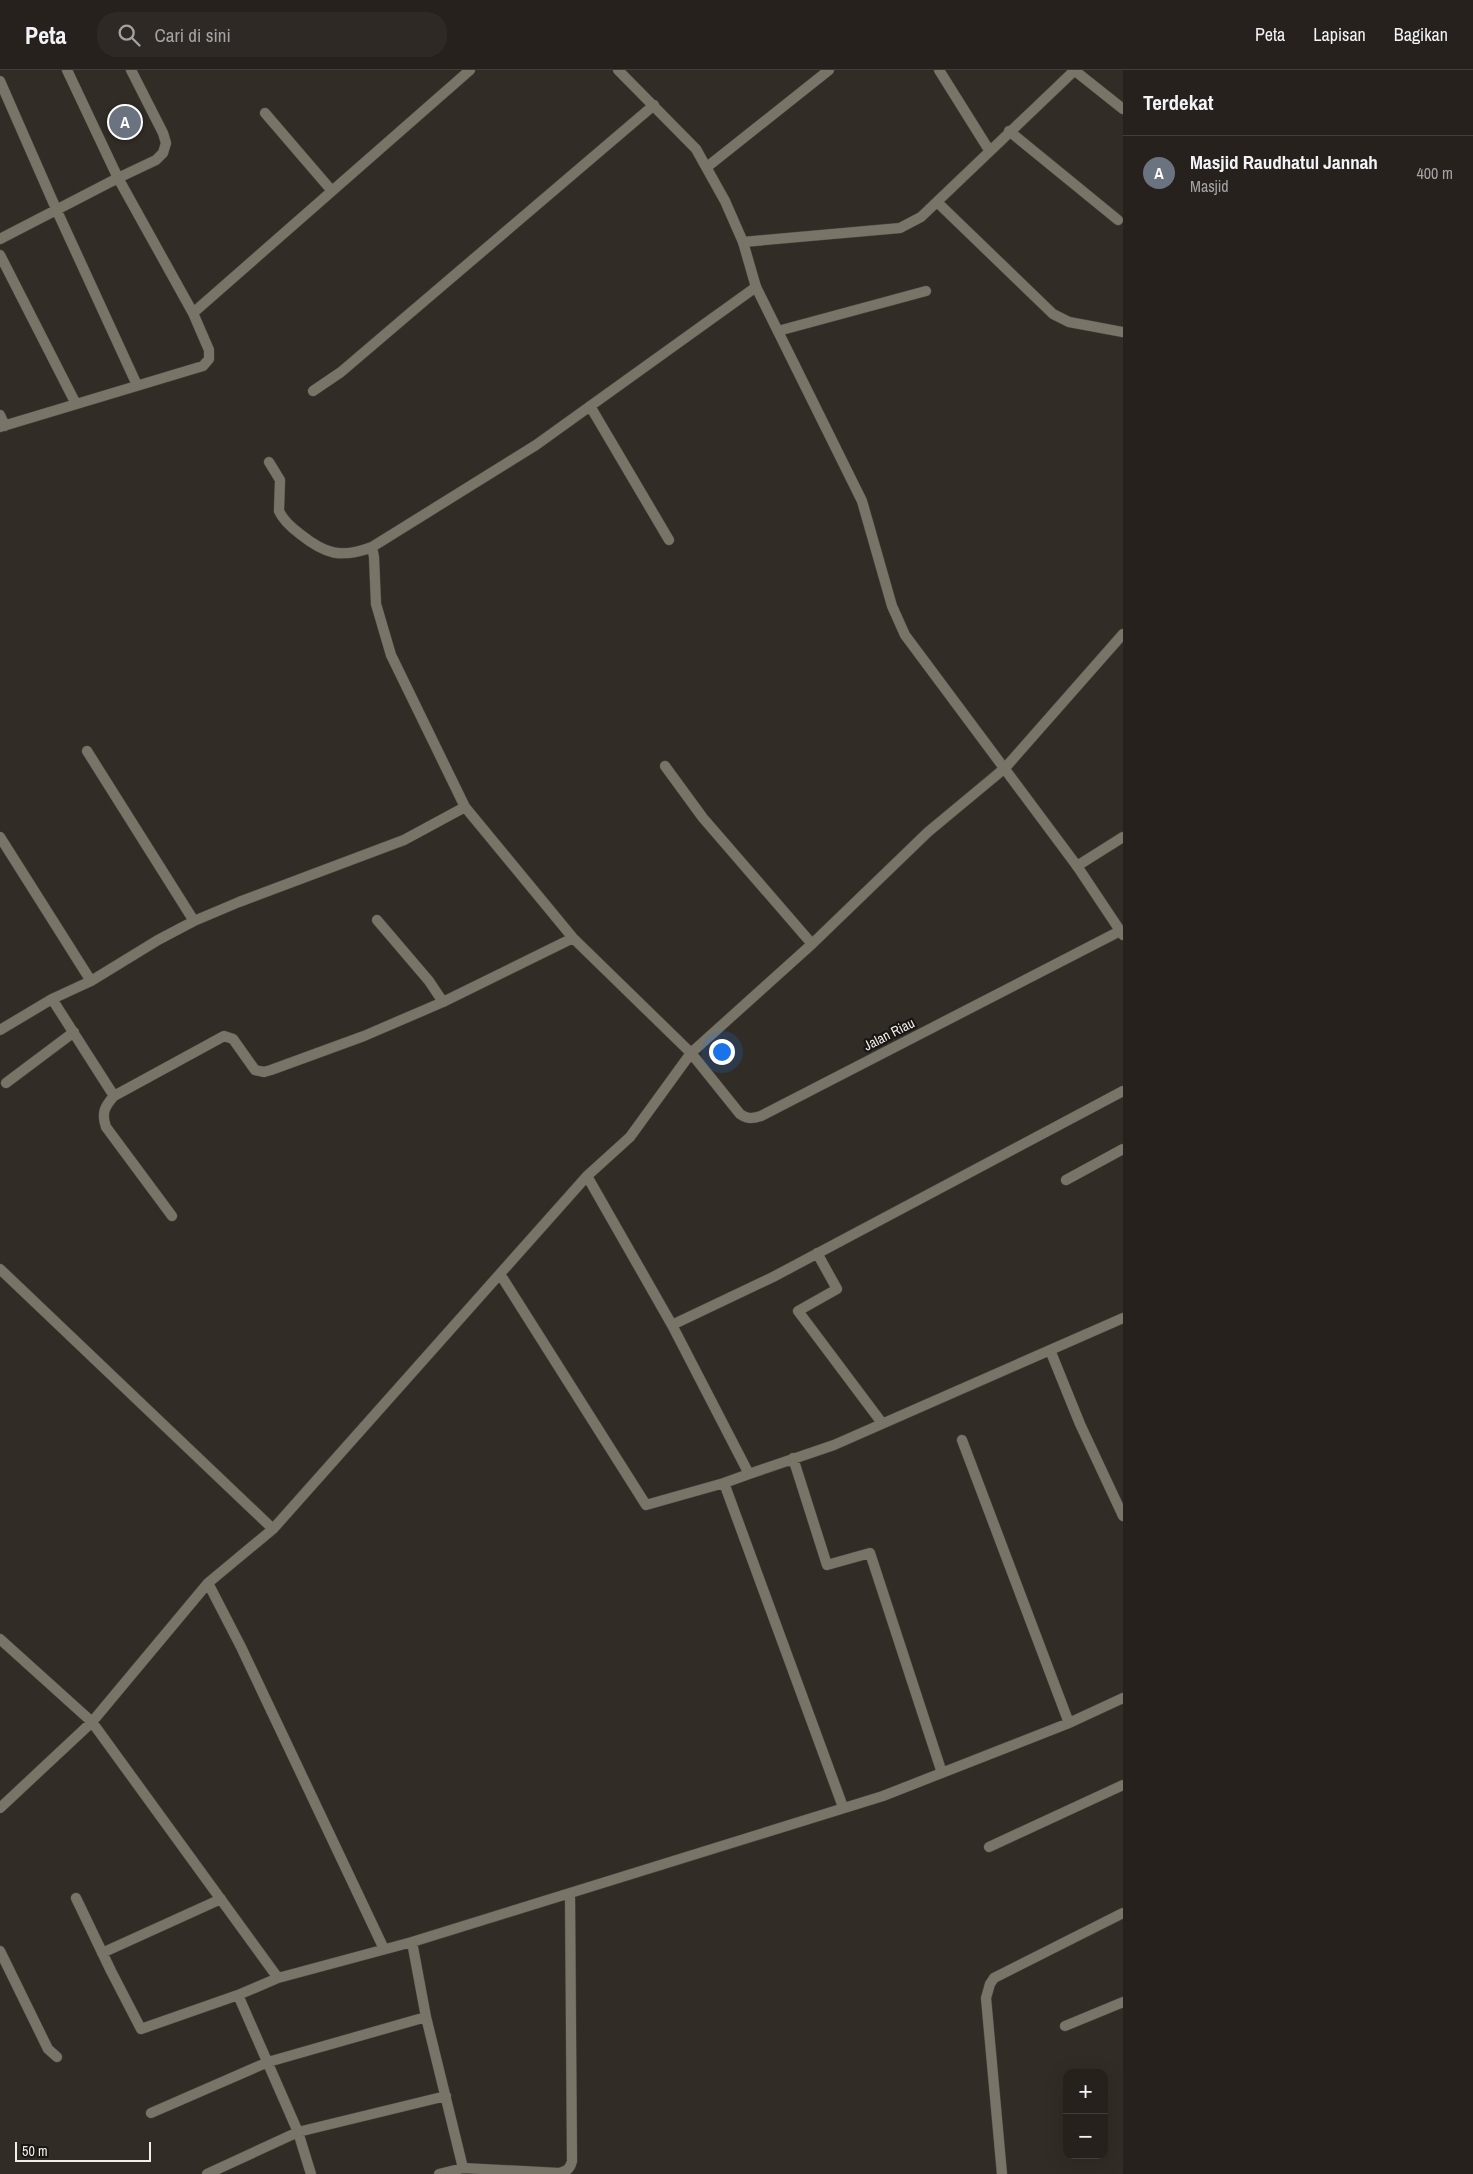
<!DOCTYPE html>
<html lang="id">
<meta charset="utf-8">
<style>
body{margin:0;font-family:"Archivo Narrow",sans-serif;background:#2e2925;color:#f1f3f6}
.controls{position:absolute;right:15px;bottom:15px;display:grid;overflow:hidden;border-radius:10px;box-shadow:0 5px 20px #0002}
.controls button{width:45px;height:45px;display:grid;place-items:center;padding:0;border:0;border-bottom:1px solid #423e3b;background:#26211c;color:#f1f3f6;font:25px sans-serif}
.scale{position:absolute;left:15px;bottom:12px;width:136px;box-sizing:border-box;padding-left:5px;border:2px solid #f2eeea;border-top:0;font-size:14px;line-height:18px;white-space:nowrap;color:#f2eeea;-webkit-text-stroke:4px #181512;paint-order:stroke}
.you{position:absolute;left:721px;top:981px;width:18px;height:18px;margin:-12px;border:4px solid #fff;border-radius:50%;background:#1a73e8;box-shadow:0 0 0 8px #1a73e833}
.badge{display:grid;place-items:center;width:32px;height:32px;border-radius:50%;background:#1a73e8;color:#fff;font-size:16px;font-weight:700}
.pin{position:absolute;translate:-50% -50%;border:2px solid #fff;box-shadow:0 1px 5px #0006}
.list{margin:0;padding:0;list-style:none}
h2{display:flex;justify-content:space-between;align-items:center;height:65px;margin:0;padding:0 20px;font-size:21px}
h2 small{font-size:16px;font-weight:400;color:#a4a3a3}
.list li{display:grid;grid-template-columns:32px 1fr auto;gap:15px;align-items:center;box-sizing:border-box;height:75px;padding:0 20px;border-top:1px solid #423e3b}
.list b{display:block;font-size:19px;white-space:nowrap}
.list p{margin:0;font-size:16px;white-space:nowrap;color:#a4a3a3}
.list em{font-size:16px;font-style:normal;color:#a4a3a3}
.icon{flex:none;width:28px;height:28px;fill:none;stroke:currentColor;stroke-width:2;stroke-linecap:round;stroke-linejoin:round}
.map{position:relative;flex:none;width:1123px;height:2104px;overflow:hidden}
header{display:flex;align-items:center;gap:30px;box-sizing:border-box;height:70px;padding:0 25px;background:#26211c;border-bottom:1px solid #423e3b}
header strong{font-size:24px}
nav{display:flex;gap:28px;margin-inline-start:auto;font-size:18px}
.search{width:350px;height:45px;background:#2e2925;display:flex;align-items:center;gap:12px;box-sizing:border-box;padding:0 18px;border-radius:20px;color:#a4a3a3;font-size:19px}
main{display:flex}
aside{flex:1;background:#26211c}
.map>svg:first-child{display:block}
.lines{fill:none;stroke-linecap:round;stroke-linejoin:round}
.service-casing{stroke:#4d4741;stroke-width:11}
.minor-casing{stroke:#4d4741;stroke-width:11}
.tertiary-casing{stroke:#4d4741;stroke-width:11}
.service{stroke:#787568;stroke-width:10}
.minor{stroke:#787568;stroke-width:10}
.tertiary{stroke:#787568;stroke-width:10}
.labels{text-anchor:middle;stroke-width:4.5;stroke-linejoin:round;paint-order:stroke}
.street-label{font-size:14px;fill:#f2eeea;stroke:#181512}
</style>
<header>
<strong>Peta</strong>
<div class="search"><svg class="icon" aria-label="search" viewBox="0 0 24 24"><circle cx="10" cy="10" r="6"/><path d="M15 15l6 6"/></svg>Cari di sini</div>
<nav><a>Peta</a><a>Lapisan</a><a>Bagikan</a></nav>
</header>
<main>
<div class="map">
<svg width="1123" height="2104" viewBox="0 0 1123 2104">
<rect width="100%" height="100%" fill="#322c26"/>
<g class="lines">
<defs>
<path id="service" d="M1074,0L1123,39
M1009,61L1118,150
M1065,1956L1123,1932"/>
<path id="minor" d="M939,0L989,80
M0,11L57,141L137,315
M265,43L332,121
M707,97L829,0
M937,132L1053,244L1069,252L1123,262
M0,169L118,108L156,90L163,83L166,73L163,63L131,0
M743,172L900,158L921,147L1075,0
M0,185L76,334
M756,217L536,375L372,477L374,487L376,534L391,585L465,737L573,868L691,983L740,1044C747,1049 752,1049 761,1046L1120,861
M193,243L470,0
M778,261L926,221
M313,321L341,302L654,35
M590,336L669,470
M0,345L5,356
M0,357L203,296L209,289V280L193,243L118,108L67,0
M269,392L280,410L279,441C283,450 292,458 300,464C325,484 341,489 372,477
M87,681L194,851
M665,696L703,748L812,874
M0,767L91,911
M1077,796L1123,767
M377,850L429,911L443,932
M52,929L114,1026C105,1036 101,1043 106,1057L172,1146
M0,960L52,929L91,911L158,870L194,851L239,832L404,770L465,737
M6,1013L74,962
M114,1026L224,966L233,969L255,1000L264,1002L271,1000L364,966L443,932L573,868
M587,1106L672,1255L749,1404L834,1375L1123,1248
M1066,1110L1123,1079
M817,1183L837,1219L798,1241L882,1353
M0,1199L273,1459
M500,1204L646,1435L724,1413L843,1737
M672,1255L773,1207L1123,1021
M1050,1280L1080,1354L1123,1446
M962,1370L1069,1653
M793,1388L827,1495L870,1483L942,1703
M724,1413L749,1404
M208,1513L241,1577L384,1879
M0,1569L92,1652L278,1908
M0,1738L92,1652L208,1513L273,1459L587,1106L630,1067L691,983L812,874L928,762L1005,698L1123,564
M989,1777L1123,1715
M76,1828L111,1901L141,1959L238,1925L278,1908L412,1872L883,1726L1069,1653L1123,1628
M412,1872L426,1947L463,2098
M0,1881L48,1979L57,1987
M102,1883L221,1829
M238,1925L298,2062L311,2104
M151,2043L268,1992L426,1947
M207,2104L298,2062L446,2026
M439,2104L463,2098L559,2103C567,2101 570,2099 572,2091L570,1824
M1002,2104L986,1928L990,1914L994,1908L1123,1843"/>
<path id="tertiary" d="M618,0L696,79L725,131L743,172L756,217L862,431L892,536L905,565L1077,796L1123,865"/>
</defs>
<use href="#service" class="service-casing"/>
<use href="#minor" class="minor-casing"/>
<use href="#tertiary" class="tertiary-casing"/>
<use href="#service" class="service"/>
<use href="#minor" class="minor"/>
<use href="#tertiary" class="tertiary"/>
</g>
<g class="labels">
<g class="street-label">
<text transform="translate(889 964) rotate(-27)" y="5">Jalan Riau</text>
</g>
</g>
</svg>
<div class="controls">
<button>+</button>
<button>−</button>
</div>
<div class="scale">50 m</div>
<div class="you"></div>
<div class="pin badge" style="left:125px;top:52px;background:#6b7280">A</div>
</div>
<aside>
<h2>Terdekat<small></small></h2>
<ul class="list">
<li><span class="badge" style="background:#6b7280">A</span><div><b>Masjid Raudhatul Jannah</b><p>Masjid</p></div><em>400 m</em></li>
</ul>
</aside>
</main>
